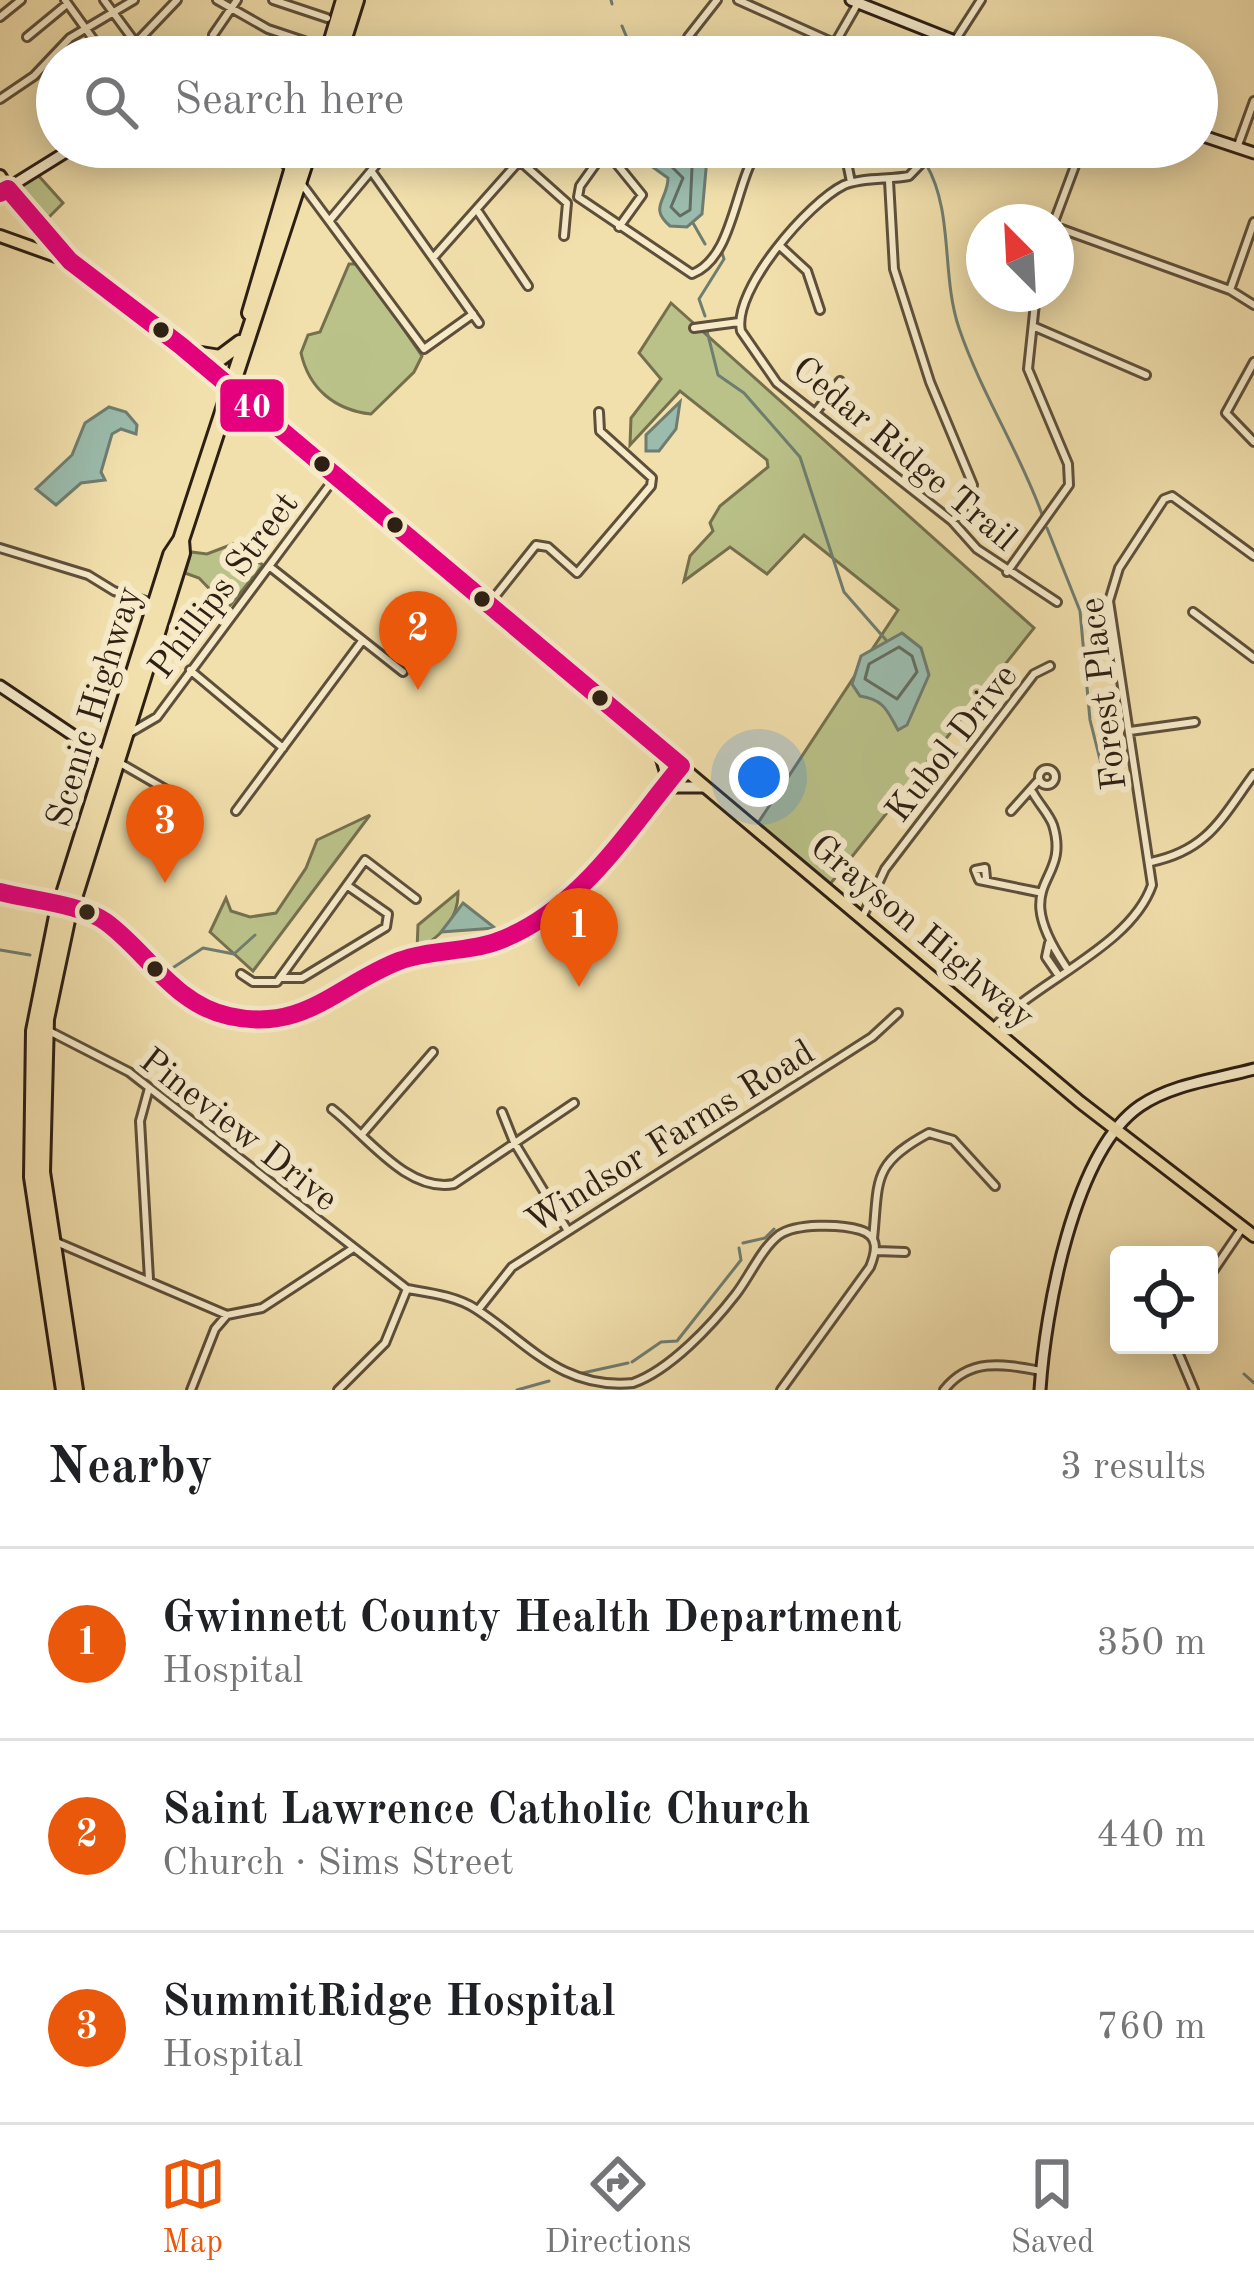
<!DOCTYPE html>
<meta charset="utf-8">
<style>
body{margin:0;font-family:"Old Standard TT",serif;background:#f6f6f6;color:#202124}
.controls{position:absolute;right:36px;bottom:36px;display:grid;overflow:hidden;border-radius:12px;box-shadow:0 6px 30px #0003}
.controls button{width:108px;height:108px;display:grid;place-items:center;padding:0;border:0;border-bottom:3px solid #e0e0e0;background:#fff;color:#202124;font:60px sans-serif}
.compass{position:absolute;left:966px;top:204px;width:108px;height:108px;border-radius:50%;background:#fff;box-shadow:0 6px 30px #0003;rotate:336deg}
.you{position:absolute;left:759px;top:777px;width:42px;height:42px;margin:-30px;border:9px solid #fff;border-radius:50%;background:#1a73e8;box-shadow:0 0 0 18px #1a73e833}
.badge{display:grid;place-items:center;width:78px;height:78px;border-radius:50%;background:#ea580c;color:#fff;font-size:39px;font-weight:700}
.pin{position:absolute;translate:-50% -99px;filter:drop-shadow(0 3px 6px #0008)}
.pin::after{content:'';position:absolute;top:63px;width:42px;height:36px;background:inherit;clip-path:polygon(0 0,100% 0,50% 100%)}
.list{margin:0;padding:0;list-style:none}
h2{display:flex;justify-content:space-between;align-items:center;height:156px;margin:0;padding:0 48px;font-size:51px}
h2 small{font-size:39px;font-weight:400;color:#757577}
.list li{display:grid;grid-template-columns:78px 1fr auto;gap:36px;align-items:center;box-sizing:border-box;height:192px;padding:0 48px;border-top:3px solid #e0e0e0}
.list b{display:block;font-size:45px;white-space:nowrap}
.list p{margin:0;font-size:39px;white-space:nowrap;color:#757577}
.list em{font-size:39px;font-style:normal;color:#757577}
.icon{flex:none;width:66px;height:66px;fill:none;stroke:currentColor;stroke-width:2;stroke-linecap:round;stroke-linejoin:round}
.map{position:relative;flex:none;width:1254px;height:1390px;overflow:hidden}
.search{position:absolute;background:#fff;box-shadow:0 6px 30px #0003;left:36px;right:36px;top:36px;height:132px;display:flex;align-items:center;gap:30px;box-sizing:border-box;padding:0 42px;border-radius:66px;color:#757577;font-size:45px}
.sheet{height:732px;background:#fff}
nav{display:flex;justify-content:space-around;align-items:center;box-sizing:border-box;height:168px;border-top:3px solid #e0e0e0;background:#fff;font-size:33px;color:#757577}
nav a{display:grid;justify-items:center;gap:6px}
nav .on{color:#ea580c}
.map>svg:first-child{display:block}
.green{fill:#bac289;stroke:#74704e;stroke-width:3}
.water{fill:#9bbcad;stroke:#6f7d70;stroke-width:3}
.lines{fill:none;stroke-linecap:round;stroke-linejoin:round}
.shore{stroke:#646e60;stroke-width:3}
.stream{stroke:#6f7d70;stroke-width:3}
.street-casing{stroke:#5e4f3a;stroke-width:12}
.secondary-casing{stroke:#2d1f14;stroke-width:15}
.primary-casing{stroke:#2d1f14;stroke-width:16}
.highway-casing{stroke:#2d1f14;stroke-width:20}
.street{stroke:#f6eac9;stroke-width:6}
.secondary{stroke:#f6eac9;stroke-width:9}
.primary{stroke:#f1dfac;stroke-width:10}
.highway{stroke:#f1dfac;stroke-width:14}
.bus-1-casing{stroke:#f6eac9;stroke-width:27}
.bus-1{stroke:#e5007d;stroke-width:18}
.bus-dot{fill:#2d1f14;stroke:#f6eac9;stroke-width:4.5}
.labels{text-anchor:middle;stroke-width:12;stroke-linejoin:round;paint-order:stroke}
.street-label{font-size:36px;fill:#2d1f14;stroke:#f6eac9}
.line-badge{stroke:#f6eac9;stroke-width:4.5}
.badge-label{font-size:33px;text-anchor:middle;font-weight:bold;fill:#fff}
</style>
<div class="map">
<svg width="1254" height="1390" viewBox="0 0 1254 1390">
<rect width="100%" height="100%" fill="#f1dfac"/>
<filter id="stains"><feTurbulence type="fractalNoise" baseFrequency=".00167" numOctaves="4"/><feColorMatrix values="0 0 0 0 .2 0 0 0 0 .09 0 0 0 0 .02 0 0 0 .5 -.17"/></filter>
<radialGradient id="worn" r=".72"><stop offset=".6" stop-color="#630" stop-opacity="0"/><stop offset="1" stop-color="#630" stop-opacity=".3"/></radialGradient>
<path class="green" d="M37,174L63,203L43,223L21,197L23,185Z
M349,264H359L422,356L414,372L371,414C335,410 309,389 301,353L308,335L320,332Z
M671,303L1034,628L827,888L756,826L898,610L804,535L767,574L730,547L684,581L690,556L713,531L710,523L720,506L768,467L767,460L680,391L630,445L631,418L661,379L639,353Z
M233,544L263,565L228,608L199,578L185,573L191,552L207,554Z
M370,815L253,971L210,932L226,898L231,911L250,917L276,913L306,868L317,840Z
M458,892C459,919 439,938 417,950L418,925Z"/>
<path class="water" d="M639,147H708L702,214L687,227L670,226C648,207 668,200 668,178L647,163Z
M680,402L676,429L659,451H646V435Z
M109,407L126,412L137,425L136,434L121,429L112,434L101,472L105,480L81,483L56,505L36,489L72,455L85,423Z
M902,633L921,648L929,675L907,725L898,730C887,711 885,700 860,696L852,684L861,656Z
M463,903L495,928L441,932Z"/>
<g class="lines">
<path class="shore" d="M652,147L683,178L671,207L680,216L690,210L693,147
M899,647L912,656L917,672L897,699L865,679L869,664Z"/>
<path class="stream" d="M611,0L612,4
M622,26L635,57
M910,147L921,157
M786,153L801,147
M926,164C954,212 941,275 959,328C981,393 1020,452 1043,517
M693,223L705,244
M705,316L699,299L724,259L721,250
M707,331L718,375L744,393L800,457L844,592L886,640
M1047,528L1080,611L1090,720L1107,787
M0,950L30,955
M171,969L203,948L234,954L255,935
M743,1243L765,1238L774,1229
M632,1362L661,1342L677,1341L741,1260L739,1248
M578,1374L628,1363
M1244,1374L1254,1383
M517,1390L549,1381"/>
<defs>
<path id="street" d="M65,0L106,57
M104,0L146,57
M217,0L268,29L316,45
M273,0L327,18
M717,0L688,37L719,57
M738,0L836,44
M0,17L21,0
M213,35L237,0
M27,37L67,4
M347,40L375,57
M954,42L981,0
M134,45L177,0
M683,57L695,41
M827,57L858,3
M0,99L34,76L70,38L134,0
M267,147L289,168
M603,147L642,195L619,227
M937,147L909,176C889,180 863,177 844,185C809,202 732,290 741,331L777,383L952,521L977,549L1057,602
M1045,147L1077,159
M1237,148L1254,101
M605,151L580,186L578,197L692,274C735,257 734,181 760,147
M845,153L851,182
M520,161L567,203L564,236
M372,172L479,323
M889,181L894,269L930,382L973,485L964,509L952,521
M301,183L424,349L473,314
M479,213L528,286
M330,220L391,147
M1054,222L1082,147
M1056,227L1230,290L1254,305
M781,247L807,271L820,310
M433,258L529,150
M983,265L984,266
M1230,290L1254,222
M1035,327L1146,375
M694,328L739,322
M1254,362L1226,413L1254,442
M815,413L840,381
M0,548L88,575L114,591L152,603
M269,566L403,672
M1007,572L1069,485L1068,464L1028,369L1036,294
M489,604L536,545L548,547L577,573L651,486L652,478L600,431L599,412
M1193,612L1254,658
M190,670L283,748
M1130,731L1195,722
M128,734L157,717L336,476
M120,763L191,804
M1039 777a8 8 0 1 1 16 0a8 8 0 1 1-16 0Z
M1033,793C1039,804 1049,814 1053,825C1072,886 1006,878 1066,967
M236,811L362,641
M1011,811L1037,782
M1151,862C1208,850 1221,819 1254,774
M986,878L985,868L975,870L979,880L1038,892
M862,918L885,869L1034,674L1050,666
M1049,943L1046,957L1057,973
M241,974L253,982H277L365,860L416,899
M281,978H302L386,927L388,914L348,886
M993,1028C1038,980 1131,946 1152,885L1109,601L1119,568L1164,499L1172,496L1254,556
M49,1031L129,1072L407,1289C430,1293 456,1296 476,1309C527,1342 561,1390 633,1383C670,1370 712,1325 736,1294C750,1276 761,1249 779,1235C796,1223 841,1224 860,1230C880,1236 876,1252 870,1267L781,1390
M332,1109C367,1136 407,1193 454,1184L574,1103
M502,1112L514,1142L568,1231
M363,1133L433,1052
M873,1239C879,1180 871,1164 929,1133L953,1140L995,1186
M54,1241L227,1315L262,1308L352,1249
M877,1251L905,1252
M1209,1277L1243,1227
M149,1279L140,1121L149,1088
M478,1310L512,1267L872,1037L898,1013
M1175,1345L1194,1390
M191,1390L215,1329L227,1315
M338,1390L385,1343L407,1289
M944,1390C970,1357 1003,1364 1041,1371"/>
<path id="secondary" d="M851,0L995,57
M1197,134L1254,153
M0,193L74,147
M0,686L110,760
M658,747L668,781
M667,787H703
M0,892L103,919L167,982L204,1006L229,1016L281,1018L324,1005L399,961L493,943L538,924L574,895L681,766
M1040,1390C1045,1314 1073,1152 1140,1106C1172,1084 1217,1079 1254,1069"/>
<path id="primary" d="M0,176C43,249 115,292 180,345L1080,1102L1254,1236
M0,236L70,261"/>
<path id="highway" d="M327,57L344,0
M338,57L356,0
M250,313L299,147
M189,353L220,358L240,343
M218,428L238,411L264,415
M64,1390L32,1177L34,1031L57,916L171,555L181,540
M75,1390L42,1172L46,1019L67,920L182,553L181,540L310,147"/>
</defs>
<use href="#street" class="street-casing"/>
<use href="#secondary" class="secondary-casing"/>
<use href="#primary" class="primary-casing"/>
<use href="#highway" class="highway-casing"/>
<use href="#street" class="street"/>
<use href="#secondary" class="secondary"/>
<use href="#primary" class="primary"/>
<use href="#highway" class="highway"/>
<defs>
<path id="bus-1" d="M0,193L8,189L70,261L180,345L681,766C627,831 579,911 498,941C466,953 430,949 399,961C337,985 304,1033 229,1016C174,1004 147,952 106,922C81,904 30,900 0,892"/>
</defs>
<use href="#bus-1" class="bus-1-casing"/>
<use href="#bus-1" class="bus-1"/>
</g>
<g class="bus-dot">
<circle cx="161" cy="330" r="10"/>
<circle cx="322" cy="464" r="10"/>
<circle cx="395" cy="525" r="10"/>
<circle cx="482" cy="599" r="10"/>
<circle cx="600" cy="698" r="10"/>
<circle cx="87" cy="912" r="10"/>
<circle cx="155" cy="969" r="10"/>
</g>
<g class="labels">
<g class="street-label">
<text transform="translate(906 452) rotate(40)" y="13">Cedar Ridge Trail</text>
<text transform="translate(222 584) rotate(-53)" y="13">Phillips Street</text>
<text transform="translate(1101 694) rotate(-97)" y="13">Forest Place</text>
<text transform="translate(92 706) rotate(-73)" y="13">Scenic Highway</text>
<text transform="translate(950 742) rotate(-52)" y="13">Kubol Drive</text>
<text transform="translate(924 930) rotate(40)" y="13">Grayson Highway</text>
<text transform="translate(240 1128) rotate(38)" y="13">Pineview Drive</text>
<text transform="translate(669 1135) rotate(-32)" y="13">Windsor Farms Road</text>
</g>
</g>
<rect class="line-badge" x="218" y="377" width="68" height="57" rx="12" fill="#e5007d"/>
<g class="badge-label">
<text x="252" y="417">40</text>
</g>
<rect width="100%" height="100%" filter="url(#stains)"/>
<rect width="100%" height="100%" fill="url(#worn)"/>
</svg>
<div class="controls">
<button><svg class="icon" aria-label="locate" viewBox="0 0 24 24"><circle cx="12" cy="12" r="6"/><path d="M12 2v4M12 18v4M2 12h4M18 12h4"/></svg></button>
</div>
<svg class="compass" viewBox="-18 -18 36 36"><path d="M0-13l5 13h-10z" fill="#e53935"/><path d="M0 13l5-13h-10z" fill="#757577"/></svg>
<div class="you"></div>
<div class="pin badge" style="left:579px;top:987px">1</div>
<div class="pin badge" style="left:418px;top:690px">2</div>
<div class="pin badge" style="left:165px;top:883px">3</div>
<div class="search"><svg class="icon" aria-label="search" viewBox="0 0 24 24"><circle cx="10" cy="10" r="6"/><path d="M15 15l6 6"/></svg>Search here</div>
</div>
<section class="sheet">
<h2>Nearby<small>3 results</small></h2>
<ul class="list">
<li><span class="badge">1</span><div><b>Gwinnett County Health Department</b><p>Hospital</p></div><em>350 m</em></li>
<li><span class="badge">2</span><div><b>Saint Lawrence Catholic Church</b><p>Church · Sims Street</p></div><em>440 m</em></li>
<li><span class="badge">3</span><div><b>SummitRidge Hospital</b><p>Hospital</p></div><em>760 m</em></li>
</ul>
</section>
<nav>
<a class="on"><svg class="icon" aria-label="map" viewBox="0 0 24 24"><path d="M3 6l6-2 6 2 6-2v14l-6 2-6-2-6 2zM9 4v14M15 6v14"/></svg>Map</a>
<a><svg class="icon" aria-label="directions" viewBox="0 0 24 24"><path d="M12 3l9 9-9 9-9-9zM9 14v-3h6M13 9l2 2-2 2"/></svg>Directions</a>
<a><svg class="icon" aria-label="saved" viewBox="0 0 24 24"><path d="M7 4h10v16l-5-4-5 4z"/></svg>Saved</a>
</nav>
